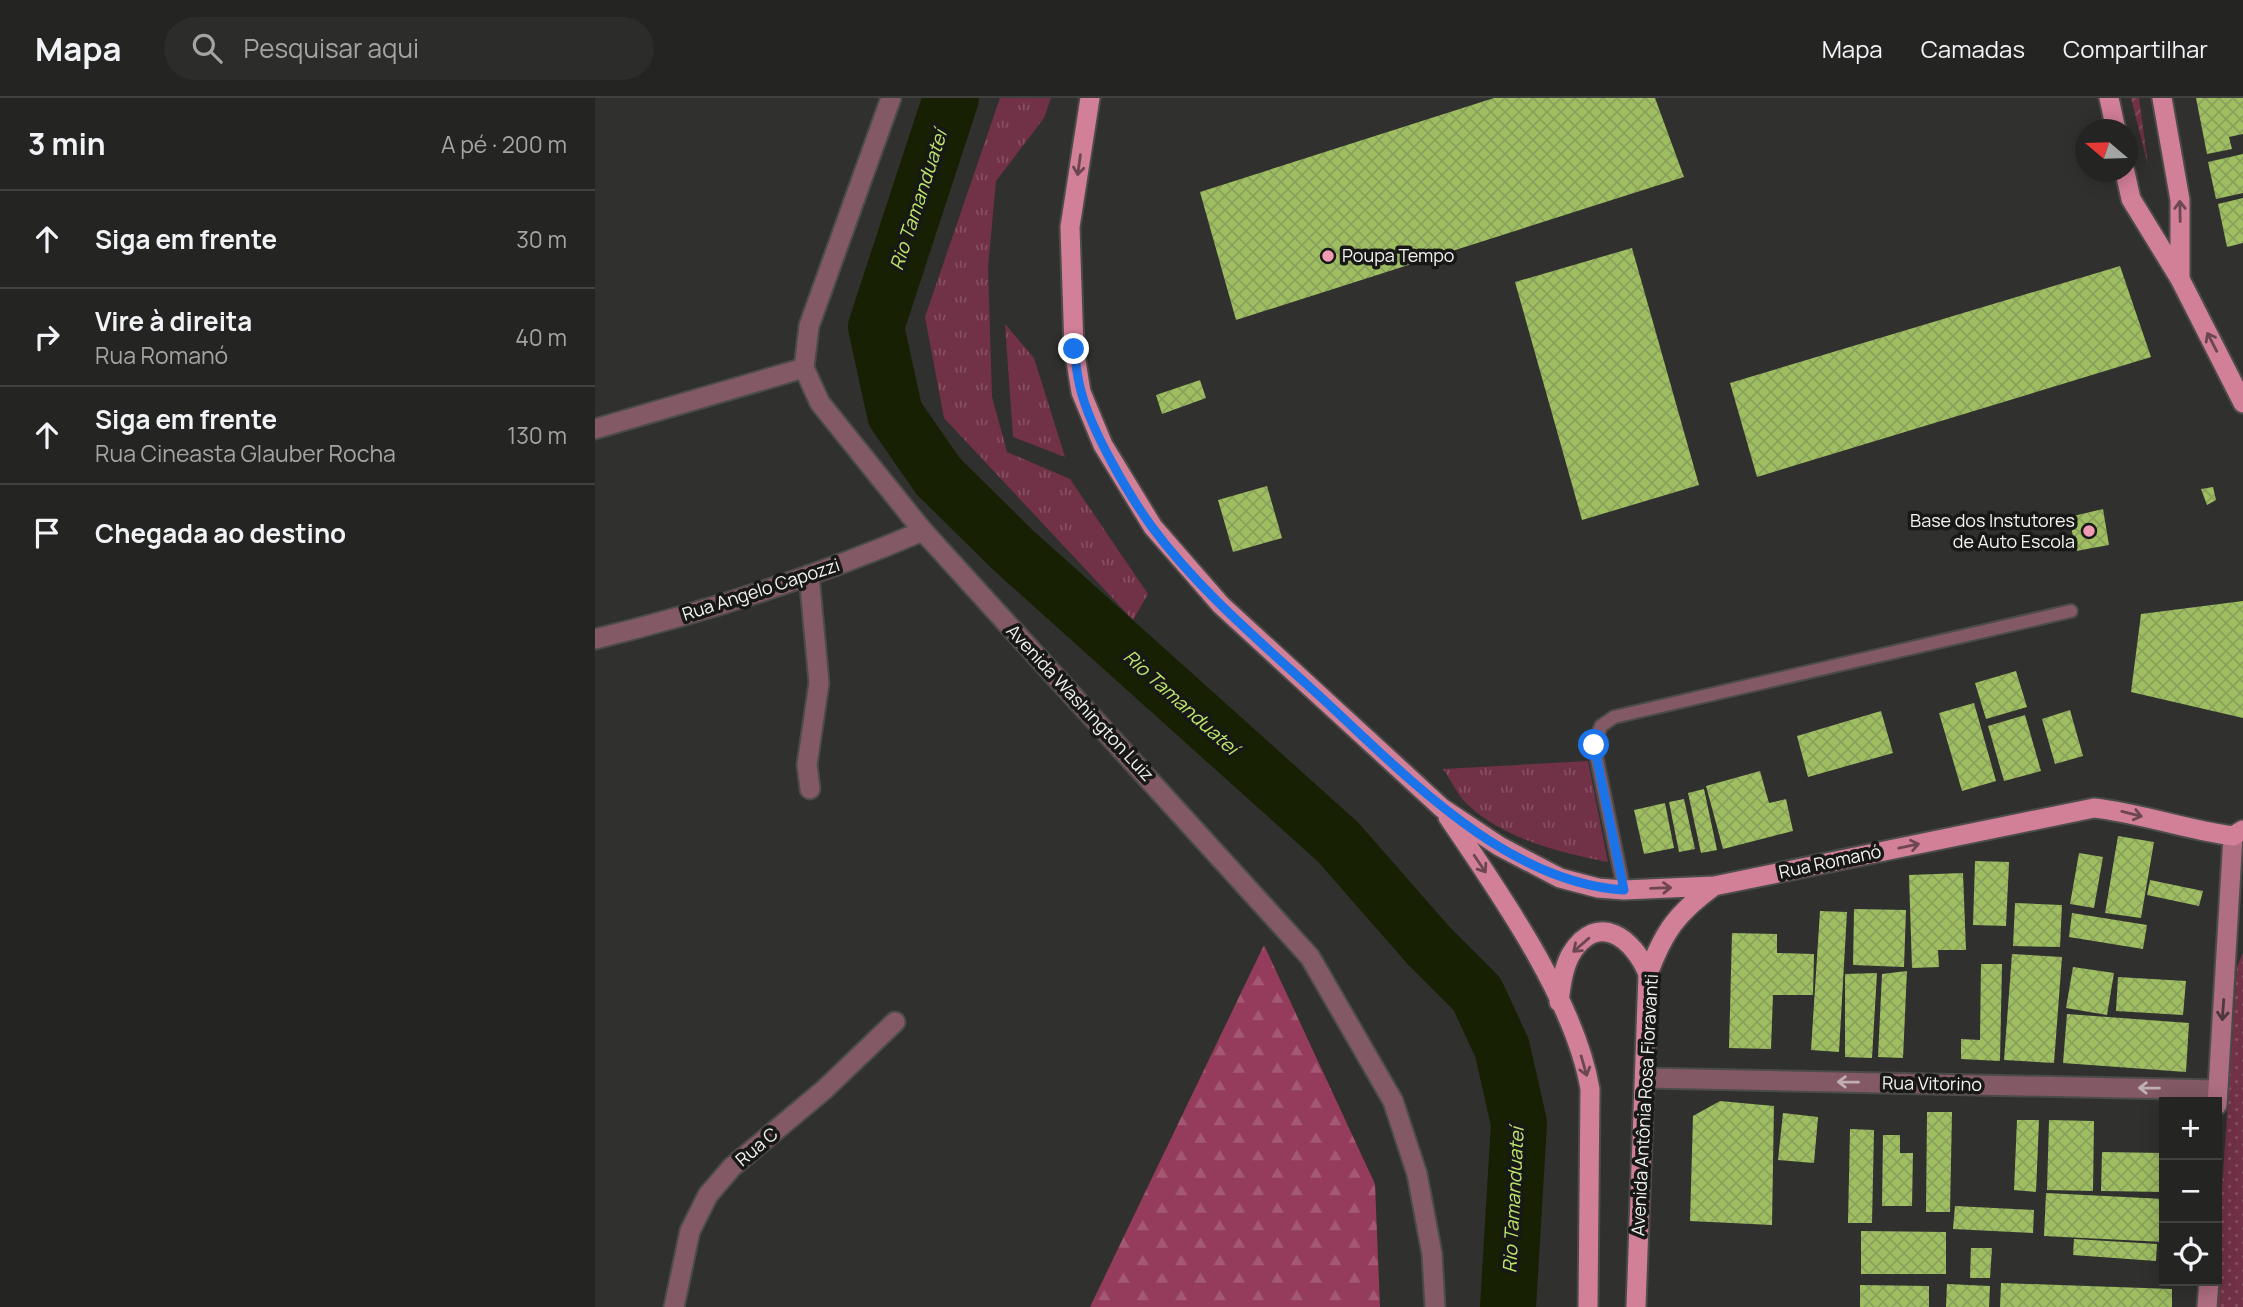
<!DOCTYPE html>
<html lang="pt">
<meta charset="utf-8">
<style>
body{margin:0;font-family:Manrope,sans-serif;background:#2c2d2a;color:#f1f3f6}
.controls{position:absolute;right:21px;bottom:21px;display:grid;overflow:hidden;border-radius:0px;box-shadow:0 4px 18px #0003}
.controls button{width:63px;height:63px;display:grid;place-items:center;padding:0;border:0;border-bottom:2px solid #414240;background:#242522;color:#f1f3f6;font:35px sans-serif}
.compass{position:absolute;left:1480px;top:21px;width:63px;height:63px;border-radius:50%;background:#242522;box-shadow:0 4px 18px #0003;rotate:289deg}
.stop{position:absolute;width:21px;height:21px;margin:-16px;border:5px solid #1a73e8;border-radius:50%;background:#fff}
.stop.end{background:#1a73e8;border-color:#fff;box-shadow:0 2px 7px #0008}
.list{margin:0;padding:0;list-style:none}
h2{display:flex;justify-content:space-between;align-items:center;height:91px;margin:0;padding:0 28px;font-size:30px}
h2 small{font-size:23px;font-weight:400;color:#a3a5a5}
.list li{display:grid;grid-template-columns:46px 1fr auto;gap:21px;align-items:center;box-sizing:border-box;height:98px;padding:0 28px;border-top:2px solid #414240}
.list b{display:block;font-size:26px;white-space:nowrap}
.list p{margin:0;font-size:23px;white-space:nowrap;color:#a3a5a5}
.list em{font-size:23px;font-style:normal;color:#a3a5a5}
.icon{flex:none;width:38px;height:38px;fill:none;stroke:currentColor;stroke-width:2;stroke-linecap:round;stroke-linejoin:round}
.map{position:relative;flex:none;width:1648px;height:1209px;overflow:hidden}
header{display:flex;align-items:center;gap:42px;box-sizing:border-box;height:98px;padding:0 35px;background:#242522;border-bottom:2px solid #414240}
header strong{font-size:33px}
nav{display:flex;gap:38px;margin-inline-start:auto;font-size:24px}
.search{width:490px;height:63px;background:#2c2d2a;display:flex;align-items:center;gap:18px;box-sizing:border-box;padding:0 24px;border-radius:38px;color:#a3a5a5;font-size:26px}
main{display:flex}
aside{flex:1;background:#242522}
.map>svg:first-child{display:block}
.grass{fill:url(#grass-tufts)}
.forest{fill:url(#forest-firs)}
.park{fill:url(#park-dots)}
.garden{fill:url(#garden-furrows)}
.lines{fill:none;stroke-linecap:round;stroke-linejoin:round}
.river{stroke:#172003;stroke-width:56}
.building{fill:url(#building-cross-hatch)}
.service-casing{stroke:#4b4c49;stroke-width:16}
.minor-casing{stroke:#4b4c49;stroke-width:23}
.tertiary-casing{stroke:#4b4c49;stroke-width:23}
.secondary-casing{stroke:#4b4c49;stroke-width:23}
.primary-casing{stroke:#4b4c49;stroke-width:23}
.service{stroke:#825965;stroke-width:12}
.minor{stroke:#825965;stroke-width:19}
.tertiary{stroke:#825965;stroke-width:19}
.secondary{stroke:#af6e82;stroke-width:19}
.primary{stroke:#d27f98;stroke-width:19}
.oneway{stroke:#6c4751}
.oneway2{stroke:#4d373c}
.oneway3{stroke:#c0aeb3}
.route{stroke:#1a73e8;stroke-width:9}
.poi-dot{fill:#f19ab4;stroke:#181917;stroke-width:2.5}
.labels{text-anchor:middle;stroke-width:7;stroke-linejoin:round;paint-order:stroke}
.poi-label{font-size:18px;fill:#f3f4f2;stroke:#181917;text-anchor:start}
.street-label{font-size:18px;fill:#f3f4f2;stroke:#181917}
.water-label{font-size:19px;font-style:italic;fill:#bee66c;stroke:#181917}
</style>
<header>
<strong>Mapa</strong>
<div class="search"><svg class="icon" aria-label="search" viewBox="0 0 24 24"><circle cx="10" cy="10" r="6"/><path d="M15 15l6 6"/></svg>Pesquisar aqui</div>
<nav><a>Mapa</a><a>Camadas</a><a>Compartilhar</a></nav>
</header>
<main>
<aside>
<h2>3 min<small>A pé · 200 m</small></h2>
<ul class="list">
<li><svg class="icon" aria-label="ahead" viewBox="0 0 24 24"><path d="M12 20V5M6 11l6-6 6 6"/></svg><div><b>Siga em frente</b></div><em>30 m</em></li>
<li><svg class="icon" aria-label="right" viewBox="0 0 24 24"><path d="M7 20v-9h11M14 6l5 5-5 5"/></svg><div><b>Vire à direita</b><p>Rua Romanó</p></div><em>40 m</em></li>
<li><svg class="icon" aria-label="ahead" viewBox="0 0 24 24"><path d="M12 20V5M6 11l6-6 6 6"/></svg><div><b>Siga em frente</b><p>Rua Cineasta Glauber Rocha</p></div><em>130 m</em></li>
<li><svg class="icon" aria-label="arrive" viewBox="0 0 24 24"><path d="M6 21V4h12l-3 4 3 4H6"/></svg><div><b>Chegada ao destino</b></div></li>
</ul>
</aside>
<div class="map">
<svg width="1648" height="1209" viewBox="0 0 1648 1209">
<defs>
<pattern id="grass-tufts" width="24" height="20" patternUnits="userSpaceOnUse" patternTransform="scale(1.75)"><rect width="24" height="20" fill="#713147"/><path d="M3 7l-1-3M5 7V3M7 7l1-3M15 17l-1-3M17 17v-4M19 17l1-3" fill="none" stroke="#864f62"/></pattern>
<pattern id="forest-firs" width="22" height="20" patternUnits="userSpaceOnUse" patternTransform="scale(1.75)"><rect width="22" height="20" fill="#953b5b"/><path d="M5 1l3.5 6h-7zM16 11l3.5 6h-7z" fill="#a45873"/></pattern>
<pattern id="park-dots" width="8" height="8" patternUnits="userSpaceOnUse" patternTransform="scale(1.75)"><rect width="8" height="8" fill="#713147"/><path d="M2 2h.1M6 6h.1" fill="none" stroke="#864f62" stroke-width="1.8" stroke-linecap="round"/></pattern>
<pattern id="garden-furrows" width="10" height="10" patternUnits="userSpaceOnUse" patternTransform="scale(1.75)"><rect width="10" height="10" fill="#713147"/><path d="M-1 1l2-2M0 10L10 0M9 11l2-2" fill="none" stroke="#864f62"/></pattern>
<pattern id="building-cross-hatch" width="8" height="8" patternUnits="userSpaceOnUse" patternTransform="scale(1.75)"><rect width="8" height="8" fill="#9fbe61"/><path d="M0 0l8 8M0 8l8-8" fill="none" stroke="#8aa15b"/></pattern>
</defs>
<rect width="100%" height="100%" fill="#30312e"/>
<path class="grass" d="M405,0H456L449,20L401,83L393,169L397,299L412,354L475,381L553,496L538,522L349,320L330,219Z
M410,226L439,260L470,359L418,339Z
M993,663L1013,764C965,755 910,741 873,707C863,698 856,682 848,671Z"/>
<path class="forest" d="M669,847L780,1086L785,1209H495Z"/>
<path class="park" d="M1648,855V1209H1619L1642,869Z"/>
<path class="garden" d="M1536,0H1544L1553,67Z"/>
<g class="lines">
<path class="river" d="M356,0L281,229L300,316L343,378L418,452L743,744L834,848L882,896L907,950L924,1025L913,1209"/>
</g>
<path class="building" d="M899,0H1060L1089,79L641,222L605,94Z
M1601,0H1648V36L1634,39L1637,51L1612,56Z
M1648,56V95L1621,101L1613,64Z
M1648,100V145L1632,149L1623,106Z
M1037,150L1104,387L987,422L920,184Z
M1525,168L1556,259L1162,379L1135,285Z
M605,282L611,300L567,316L561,297Z
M672,388L687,440L638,454L623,402Z
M1618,389L1621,402L1612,407L1606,391Z
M1508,411L1514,447L1481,453L1474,419Z
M1648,503V620L1536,594L1546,516Z
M1421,573L1432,609L1391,621L1380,585Z
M1379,605L1401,683L1367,693L1344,615Z
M1475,612L1488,658L1460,666L1447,621Z
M1286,613L1298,655L1213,679L1202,638Z
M1430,617L1446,673L1409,683L1393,628Z
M1165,673L1174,705L1191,701L1198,733L1128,751L1111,688Z
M1109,691L1122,752L1106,755L1093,695Z
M1089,701L1100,751L1084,754L1074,704Z
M1070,705L1079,750L1049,756L1039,712Z
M1523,738L1559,744L1546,820L1510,815Z
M1484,755L1508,759L1499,810L1475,806Z
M1380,763L1414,764L1411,828L1378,827Z
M1368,775L1371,852H1343L1344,869L1317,870L1314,777Z
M1555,782L1608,793L1604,808L1552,797Z
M1420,805L1467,807L1465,849L1418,848Z
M1259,811L1311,812L1309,869L1258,867Z
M1225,813L1252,814L1244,954L1216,952Z
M1477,815L1552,827L1548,851L1474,839Z
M1137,835L1182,836V855L1219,856L1218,897H1178L1176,951L1134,950Z
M1417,856L1467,859L1459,965L1409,962Z
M1386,866H1407L1405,963L1366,961V941L1385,942Z
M1478,869L1519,875L1512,917L1471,910Z
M1312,873L1308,960L1283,959L1287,876Z
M1282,875L1277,960L1250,959V876Z
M1523,879L1591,883L1588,917L1521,913Z
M1472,916L1594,925L1591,974L1468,965Z
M1125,1003L1179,1008L1177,1127L1095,1123L1098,1018Z
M1332,1014H1357L1355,1114H1331Z
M1188,1015L1223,1019L1219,1065L1183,1062Z
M1422,1022H1444L1441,1094L1419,1092Z
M1454,1022L1499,1023L1498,1093L1452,1092Z
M1255,1031L1279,1032L1277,1125H1253Z
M1288,1037H1305V1055H1318L1317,1108H1287Z
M1507,1054L1569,1055V1094L1506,1093Z
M1451,1095L1569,1101V1144L1449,1138Z
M1360,1108L1439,1112L1438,1135L1358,1131Z
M1266,1133L1351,1134V1176H1266Z
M1479,1141L1562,1146L1561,1163L1478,1157Z
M1376,1150H1397L1395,1180H1375Z
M1406,1185L1577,1191V1209H1405Z
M1352,1186L1395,1188L1394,1209H1351Z
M1265,1187L1334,1188V1209H1265Z"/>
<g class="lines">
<defs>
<path id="service" d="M1029,792L999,647L1006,628L1019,619L1476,513"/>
<path id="minor" d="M0,331L209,270
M214,477L224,585L212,667L215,691
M0,541C111,514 222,478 328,433
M1051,980L1622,992
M79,1209L95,1133L113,1097L137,1069L230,991L300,924"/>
<path id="tertiary" d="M296,0L214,228L209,270L225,305L328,433L715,859L798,1003L822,1076L837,1156L840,1209"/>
<path id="secondary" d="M1622,1007L1638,738
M1612,1209L1614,1183"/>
<path id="primary" d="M495,0L475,129L479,251L486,294L508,347L558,429L626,507L847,710L904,748L965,780L1003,790L1029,792L1119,788L1499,710C1546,715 1591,732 1638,738L1648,732
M1514,0L1521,32
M1567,0L1585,102V180
M1530,74L1536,101L1585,181L1648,305
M853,719C904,794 980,902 995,991L993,1209
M964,904C966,889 968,870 976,856C1003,812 1039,841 1053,876
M1041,1209L1053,876C1069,833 1082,815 1119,788"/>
</defs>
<use href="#service" class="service-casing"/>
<use href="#minor" class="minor-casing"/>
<use href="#tertiary" class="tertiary-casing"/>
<use href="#secondary" class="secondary-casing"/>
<use href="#primary" class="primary-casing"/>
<use href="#service" class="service"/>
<use href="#minor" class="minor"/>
<use href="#tertiary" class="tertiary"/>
<use href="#secondary" class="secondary"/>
<use href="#primary" class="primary"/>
</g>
<defs><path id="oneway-shaft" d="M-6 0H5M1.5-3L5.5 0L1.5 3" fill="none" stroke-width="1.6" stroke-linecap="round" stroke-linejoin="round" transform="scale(1.75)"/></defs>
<g class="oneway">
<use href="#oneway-shaft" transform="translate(484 67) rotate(98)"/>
<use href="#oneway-shaft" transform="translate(1585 113) rotate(-91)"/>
<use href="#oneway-shaft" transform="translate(1617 244) rotate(-117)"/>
<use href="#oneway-shaft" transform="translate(1537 716) rotate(14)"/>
<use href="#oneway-shaft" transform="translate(1314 748) rotate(-12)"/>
<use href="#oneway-shaft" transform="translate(885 766) rotate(56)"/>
<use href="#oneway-shaft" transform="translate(1066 790) rotate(-2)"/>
<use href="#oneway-shaft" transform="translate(986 847) rotate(139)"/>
<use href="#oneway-shaft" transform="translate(989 968) rotate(74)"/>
</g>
<use class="oneway2" href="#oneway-shaft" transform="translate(1628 912) rotate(94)"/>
<g class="oneway3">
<use href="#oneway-shaft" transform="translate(1253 984) rotate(-179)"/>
<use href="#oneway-shaft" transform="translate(1554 990) rotate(-179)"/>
</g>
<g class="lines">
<path class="route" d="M479,251C481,265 482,279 486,293C496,332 533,396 557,429C602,490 662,541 718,592C804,670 906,784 1029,792L999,647"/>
</g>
<g class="poi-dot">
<circle cx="733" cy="158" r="7"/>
<circle cx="1494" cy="433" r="7"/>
</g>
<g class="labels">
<g class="poi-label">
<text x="747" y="164">Poupa Tempo</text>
<text x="1480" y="429" text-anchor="end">Base dos Instutores<tspan x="1480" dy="21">de Auto Escola</tspan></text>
</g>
<g class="street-label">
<text transform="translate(166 492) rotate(-18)" y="6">Rua Angelo Capozzi</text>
<text transform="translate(485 605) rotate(47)" y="6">Avenida Washington Luiz</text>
<text transform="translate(1235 764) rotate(-12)" y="6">Rua Romanó</text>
<text transform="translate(1337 986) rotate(1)" y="6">Rua Vitorino</text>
<text transform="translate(1050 1007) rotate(-87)" y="6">Avenida Antônia Rosa Fioravanti</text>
<text transform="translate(162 1049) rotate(-40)" y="6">Rua C</text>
</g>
<g class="water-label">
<text transform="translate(323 102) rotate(-72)" y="7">Rio Tamanduateí</text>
<text transform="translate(586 604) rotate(42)" y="7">Rio Tamanduateí</text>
<text transform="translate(918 1102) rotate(-87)" y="7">Rio Tamanduateí</text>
</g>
</g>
</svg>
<div class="controls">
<button>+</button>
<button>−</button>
<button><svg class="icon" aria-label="locate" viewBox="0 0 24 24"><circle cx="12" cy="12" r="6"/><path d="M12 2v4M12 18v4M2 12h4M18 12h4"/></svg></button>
</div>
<svg class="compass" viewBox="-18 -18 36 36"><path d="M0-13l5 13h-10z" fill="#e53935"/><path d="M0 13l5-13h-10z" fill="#a3a5a5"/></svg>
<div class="stop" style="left:999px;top:647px"></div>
<div class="stop end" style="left:479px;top:251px"></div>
</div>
</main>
